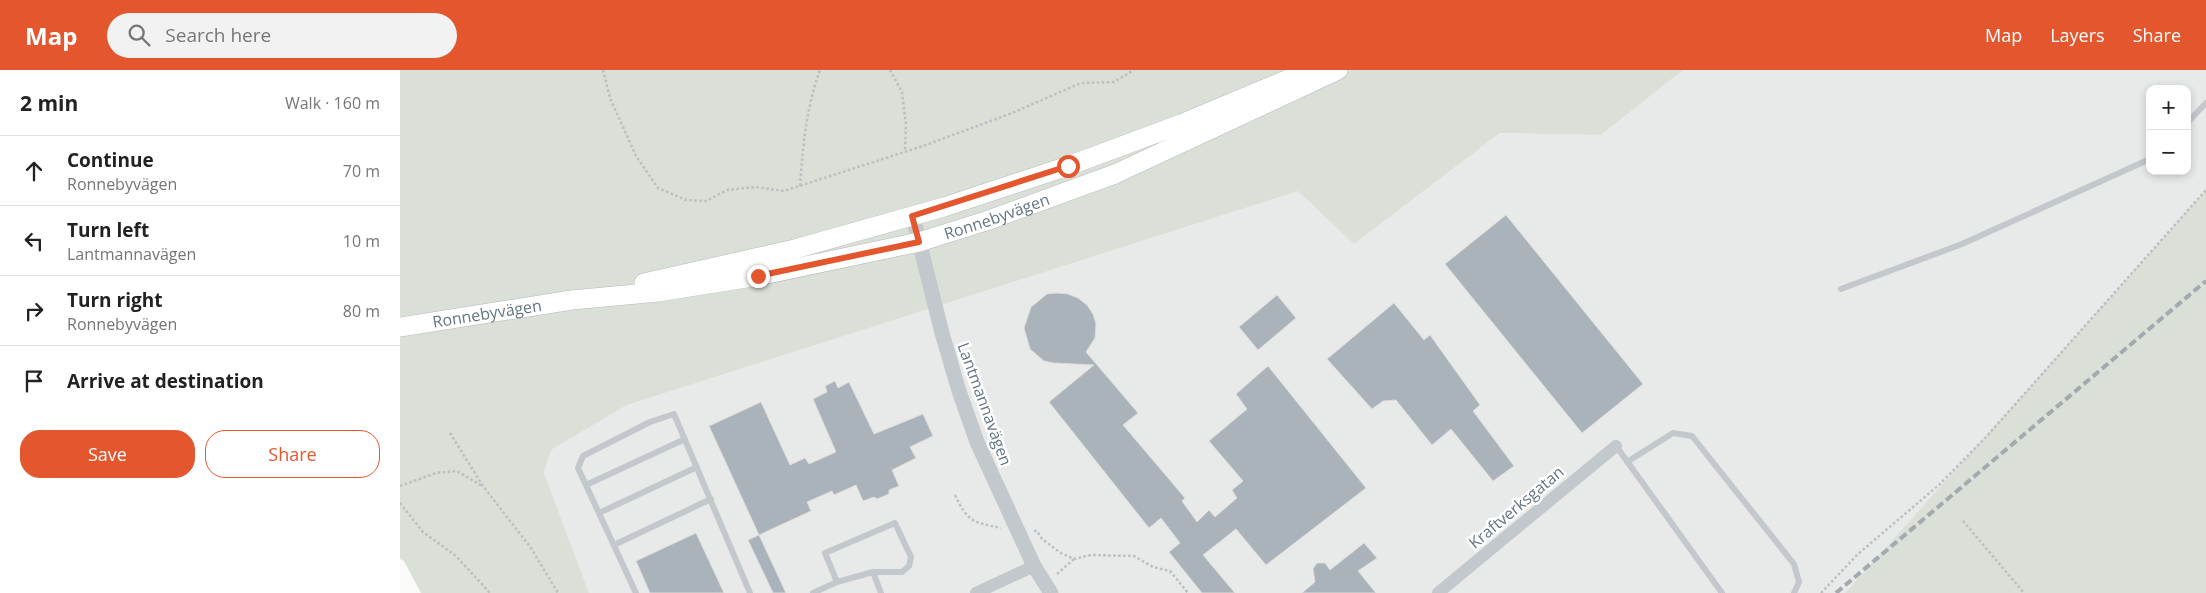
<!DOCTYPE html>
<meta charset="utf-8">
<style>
body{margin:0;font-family:"Open Sans",sans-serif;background:#f2f2f2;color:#222}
.controls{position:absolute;right:15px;top:15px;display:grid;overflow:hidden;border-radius:10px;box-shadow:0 2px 8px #0003}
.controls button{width:45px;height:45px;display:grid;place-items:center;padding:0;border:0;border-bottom:1px solid #e0e0e0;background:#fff;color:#222;font:25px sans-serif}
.stop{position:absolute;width:15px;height:15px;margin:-11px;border:4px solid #e4572e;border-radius:50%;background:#fff}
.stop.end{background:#e4572e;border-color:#fff;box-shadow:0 1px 5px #0008}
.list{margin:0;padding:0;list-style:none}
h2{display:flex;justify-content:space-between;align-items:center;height:65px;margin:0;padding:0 20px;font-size:21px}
h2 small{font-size:16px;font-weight:400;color:#767676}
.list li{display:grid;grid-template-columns:32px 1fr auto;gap:15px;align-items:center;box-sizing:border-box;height:70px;padding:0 20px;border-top:1px solid #e0e0e0}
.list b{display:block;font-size:19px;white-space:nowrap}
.list p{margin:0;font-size:16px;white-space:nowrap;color:#767676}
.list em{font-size:16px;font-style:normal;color:#767676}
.actions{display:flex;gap:10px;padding:15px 20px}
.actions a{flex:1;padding:11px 0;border:1px solid #e4572e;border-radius:20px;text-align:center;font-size:18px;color:#e4572e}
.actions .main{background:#e4572e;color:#fff}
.icon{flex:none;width:28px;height:28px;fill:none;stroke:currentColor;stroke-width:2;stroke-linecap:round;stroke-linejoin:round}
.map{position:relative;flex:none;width:1806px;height:523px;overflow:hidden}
header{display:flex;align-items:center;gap:30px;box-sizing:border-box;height:70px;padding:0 25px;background:#e4572e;color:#fff}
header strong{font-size:24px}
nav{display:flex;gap:28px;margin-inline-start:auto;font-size:18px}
.search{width:350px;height:45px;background:#f2f2f2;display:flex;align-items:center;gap:12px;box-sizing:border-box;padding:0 18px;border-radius:28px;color:#767676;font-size:19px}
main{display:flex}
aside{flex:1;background:#fff}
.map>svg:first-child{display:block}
.built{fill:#e8e9e9;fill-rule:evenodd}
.green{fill:#dadfd7}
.building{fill:#aab3b9;stroke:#dcdcda}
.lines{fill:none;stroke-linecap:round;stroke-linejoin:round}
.primary-casing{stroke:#b5babe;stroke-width:20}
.path{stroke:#bbbfc2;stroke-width:2.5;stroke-dasharray:2.5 2.5;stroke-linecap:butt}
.service{stroke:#c3c8cc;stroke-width:6}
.minor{stroke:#c3c8cc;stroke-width:12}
.tertiary{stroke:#c3c8cc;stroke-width:15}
.primary{stroke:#fff;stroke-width:19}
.rail{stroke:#a2aab0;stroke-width:4;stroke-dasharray:8 4;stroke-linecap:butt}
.route{stroke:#e4572e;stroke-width:6}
.labels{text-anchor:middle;stroke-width:5;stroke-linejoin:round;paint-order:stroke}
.street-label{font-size:16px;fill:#657683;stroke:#fff}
</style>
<header>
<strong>Map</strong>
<div class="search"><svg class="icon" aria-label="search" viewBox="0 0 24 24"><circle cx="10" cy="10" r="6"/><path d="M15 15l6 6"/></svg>Search here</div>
<nav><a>Map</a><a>Layers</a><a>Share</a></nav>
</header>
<main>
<aside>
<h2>2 min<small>Walk · 160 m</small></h2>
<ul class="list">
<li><svg class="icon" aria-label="ahead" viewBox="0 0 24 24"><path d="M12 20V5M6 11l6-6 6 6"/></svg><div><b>Continue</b><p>Ronnebyvägen</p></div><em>70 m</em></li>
<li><svg class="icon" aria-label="left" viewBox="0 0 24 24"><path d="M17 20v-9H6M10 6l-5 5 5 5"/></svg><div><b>Turn left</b><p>Lantmannavägen</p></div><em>10 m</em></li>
<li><svg class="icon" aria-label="right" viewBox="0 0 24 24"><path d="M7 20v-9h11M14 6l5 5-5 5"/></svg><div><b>Turn right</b><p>Ronnebyvägen</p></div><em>80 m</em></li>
<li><svg class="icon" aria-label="arrive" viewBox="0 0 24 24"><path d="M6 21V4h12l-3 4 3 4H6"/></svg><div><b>Arrive at destination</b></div></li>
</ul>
<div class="actions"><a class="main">Save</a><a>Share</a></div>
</aside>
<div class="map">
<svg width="1806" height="523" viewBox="0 0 1806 523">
<rect width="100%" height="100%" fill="#fafaf8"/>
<path class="built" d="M1283,0H1806V120L1445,523H189L144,403L151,380L227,335L898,120L954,174L1100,63L1201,65ZM1750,19H1787V101H1750Z"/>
<path class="green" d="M0,0H1283L1201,65L1100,63L954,174L898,121L227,335L151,380L144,403L189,523H21L4,491L0,489Z
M1806,120V523H1445Z"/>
<path class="building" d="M1106,145L1243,314L1182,363L1045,194Z
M657,223L668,224L678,228L687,235L693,244L696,254L695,268L686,282L738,343L723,355L785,428L782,431L797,452L809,440L815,447L837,428L832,420L843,411L809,371L847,339L836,324L868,296L966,418L866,495L836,459L803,485L835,523H802L769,482L780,473L761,448L749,458L649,332L694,295L654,293L644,291L630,279L624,258L631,237L647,224Z
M877,225L896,248L858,280L839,257Z
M994,233L1024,270L1030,265L1080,335L1073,341L1114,396L1093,411L1051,359L1032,375L996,330L983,331L972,339L927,289Z
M435,311L438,318L449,312L474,364L523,344L533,366L510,377L516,388L492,400L499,416L489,420V424L477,429L474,427L463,431L456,415L434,425L432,421L407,432L411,441L359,465L309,356L361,332L390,395L405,388L409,394L436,382L413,329L427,322L425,316Z
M296,463L324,523H250L236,491Z
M359,465L386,523H373L348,470Z
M964,473L977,488L958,501L976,523H902L915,512L913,499L917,493H925L930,500Z"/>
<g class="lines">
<defs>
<g id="primary">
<path d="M244,213L395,179L544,137L668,96L781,54L910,0"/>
<path id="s1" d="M0,257L172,230L258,222L358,206L519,172L586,151L715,104L938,0"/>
</g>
</defs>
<use href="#primary" class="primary-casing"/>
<path class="path" d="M203,0L210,28L236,86L258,118L286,130L306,131L327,120L356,117L384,121L526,75L612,43L681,13L714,12L734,0
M490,0L502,22L506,55L505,81
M400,116C403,75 406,39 420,0
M50,363L83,416L131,478L158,523
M0,416L36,403L57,401L82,416
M555,425C568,452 572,452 601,458
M0,433L23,462L56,486L90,523
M1563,451L1624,523
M634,461H637L642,469L661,483L674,489L691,485L734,486L753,497L770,501L788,523
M657,504L674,489
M1421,523L1458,484L1540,414L1586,367L1806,120"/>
<path class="service" d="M1787,53L1806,33
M1441,219L1562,174L1750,89
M1216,376L1322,523
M1227,392L1273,363L1292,366L1394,494L1399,512L1394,523
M186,415L285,369
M199,443L297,397
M495,453L511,487L509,496L502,502H473L437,512L425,483Z
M214,475L311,429
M473,502L481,523
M236,523L178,398L183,386L250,352L274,344L350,523
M413,523L437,512"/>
<path class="minor" d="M576,523L634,496
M1038,523L1216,376"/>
<path class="tertiary" d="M513,147L542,263L559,321L577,372L634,496L651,523"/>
<use href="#primary" class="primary"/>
<path class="rail" d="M1436,523L1806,211"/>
</g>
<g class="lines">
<path class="route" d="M358,206L519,172L512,146L668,96"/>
</g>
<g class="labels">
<g class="street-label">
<text dy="6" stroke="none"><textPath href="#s1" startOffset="608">Ronnebyvägen</textPath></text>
<text dy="6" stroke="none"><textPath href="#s1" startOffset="88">Ronnebyvägen</textPath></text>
<text transform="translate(585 334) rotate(70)" y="6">Lantmannavägen</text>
<text transform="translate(1116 437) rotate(-40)" y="6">Kraftverksgatan</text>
</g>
</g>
</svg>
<div class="controls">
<button>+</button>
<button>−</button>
</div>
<div class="stop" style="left:668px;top:96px"></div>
<div class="stop end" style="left:358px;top:206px"></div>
</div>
</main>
